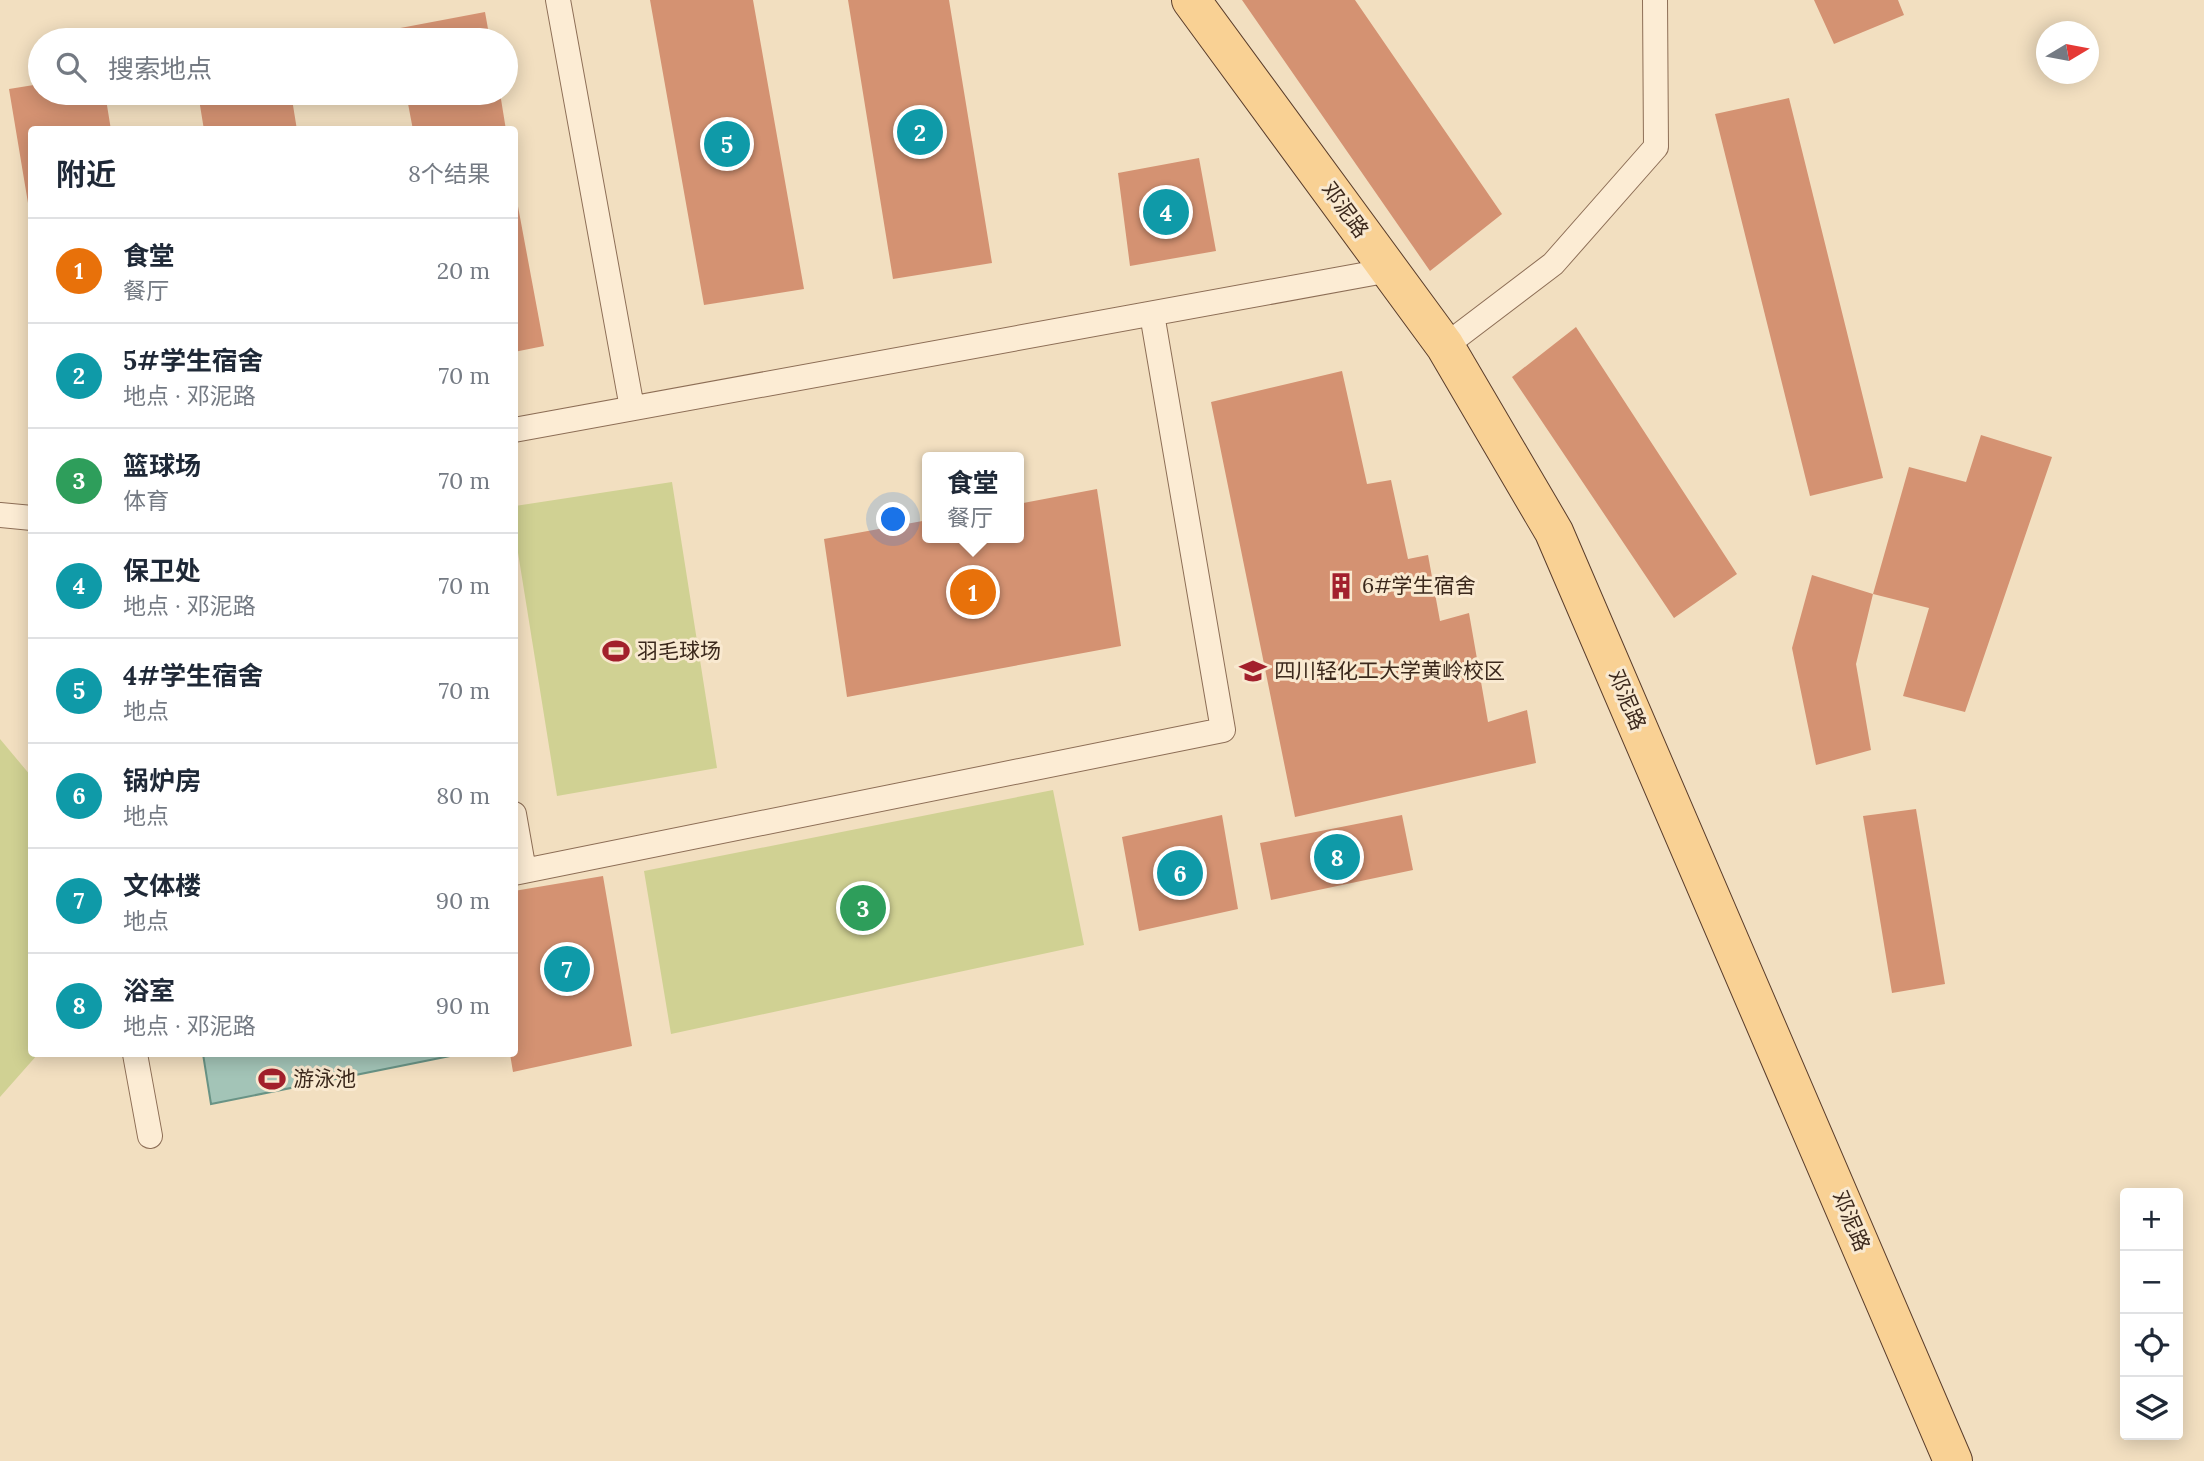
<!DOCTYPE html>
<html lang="zh">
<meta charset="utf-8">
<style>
body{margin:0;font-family:Lora,"Noto Sans SC",serif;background:#f6f6f7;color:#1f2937}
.controls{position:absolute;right:21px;bottom:21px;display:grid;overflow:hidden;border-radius:7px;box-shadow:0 4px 18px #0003}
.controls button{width:63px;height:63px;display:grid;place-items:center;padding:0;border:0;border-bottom:2px solid #e0e1e3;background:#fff;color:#1f2937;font:35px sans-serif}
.compass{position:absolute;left:2036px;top:21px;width:63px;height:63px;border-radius:50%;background:#fff;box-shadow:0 4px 18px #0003;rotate:80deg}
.you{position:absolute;left:894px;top:520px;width:24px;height:24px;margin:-18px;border:5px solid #fff;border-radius:50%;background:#1a73e8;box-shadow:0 0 0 10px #1a73e833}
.badge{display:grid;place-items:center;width:46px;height:46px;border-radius:50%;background:#a2202c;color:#fff;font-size:23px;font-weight:700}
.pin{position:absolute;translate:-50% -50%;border:4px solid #fff;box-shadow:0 2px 7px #0006}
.popup{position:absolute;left:922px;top:452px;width:102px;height:91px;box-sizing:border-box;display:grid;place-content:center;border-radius:7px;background:#fff;filter:drop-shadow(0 2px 5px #0005);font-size:23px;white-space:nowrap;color:#747a83}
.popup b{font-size:26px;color:#1f2937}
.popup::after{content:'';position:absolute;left:50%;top:100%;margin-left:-14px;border:14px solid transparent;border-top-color:#fff}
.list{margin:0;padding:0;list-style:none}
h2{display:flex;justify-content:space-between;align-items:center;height:91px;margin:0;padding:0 28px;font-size:30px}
h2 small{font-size:23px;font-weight:400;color:#747a83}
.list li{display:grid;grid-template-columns:46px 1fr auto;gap:21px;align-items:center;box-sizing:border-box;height:105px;padding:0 28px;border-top:2px solid #e0e1e3}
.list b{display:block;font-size:26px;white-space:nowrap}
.list p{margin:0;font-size:23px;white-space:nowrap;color:#747a83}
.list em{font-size:23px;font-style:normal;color:#747a83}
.icon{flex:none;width:38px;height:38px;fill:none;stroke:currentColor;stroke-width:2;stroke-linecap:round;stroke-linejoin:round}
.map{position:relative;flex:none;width:2204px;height:1461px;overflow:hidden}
.search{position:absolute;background:#fff;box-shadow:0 4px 18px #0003;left:28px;top:28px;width:490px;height:77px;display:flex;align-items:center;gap:18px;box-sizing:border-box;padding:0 24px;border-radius:38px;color:#747a83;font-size:26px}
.panel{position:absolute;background:#fff;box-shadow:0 4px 18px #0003;left:28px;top:126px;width:490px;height:931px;border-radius:7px}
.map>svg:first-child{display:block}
.green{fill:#d0d193}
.water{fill:#a3c4b7;stroke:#699385;stroke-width:2}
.building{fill:#d49272}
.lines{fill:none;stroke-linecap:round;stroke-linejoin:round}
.service-casing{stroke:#8d6e56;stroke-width:26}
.primary-casing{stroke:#5a3d2b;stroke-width:40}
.service{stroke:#fcecd4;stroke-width:24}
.primary{stroke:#f9d194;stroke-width:38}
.labels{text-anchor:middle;stroke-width:6;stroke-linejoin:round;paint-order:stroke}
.street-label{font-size:21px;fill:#3b281c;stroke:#f9e9d0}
.poi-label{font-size:21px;fill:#3b281c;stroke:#f9e9d0;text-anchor:start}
</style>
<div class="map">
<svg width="2204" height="1461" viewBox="0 0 2204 1461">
<rect width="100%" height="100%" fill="#f2dfc0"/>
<path class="green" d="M672,482L717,768L557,796L515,534V506Z
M0,739L31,776L32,1054H38L0,1097Z
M1053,790L1084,945L671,1034L644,871Z"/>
<path class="water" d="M203,1054H460L211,1104Z"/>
<path class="building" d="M650,0H753L804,289L704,305Z
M848,0H949L992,263L893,279Z
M1242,0H1355L1502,214L1430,271Z
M1814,0H1898L1904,15L1834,44Z
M485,12L490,40H397L395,29Z
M40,84V93H105L111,130H32L30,215L9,89Z
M198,93H291L297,130H204Z
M406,93H500L506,130H413Z
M1789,98L1883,478L1810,496L1715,114Z
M1199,158L1216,251L1130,266L1118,173Z
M514,185L544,346L514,352Z
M1576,327L1737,574L1674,618L1512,377Z
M1342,371L1367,484L1391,480L1408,559L1428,555L1440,621L1469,613L1488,722L1527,710L1536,763L1295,817L1211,402Z
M1981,435L2052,457L1965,712L1903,696L1929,608L1873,594L1909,467L1966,482Z
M1097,489L1121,646L847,697L824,539L928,520V538H1018V504Z
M1812,575L1873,594L1856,664L1871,750L1816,765L1792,648Z
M1916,809L1945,984L1892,993L1863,816Z
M1222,815L1238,909L1139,931L1122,837Z
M1402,815L1413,870L1271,900L1260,843Z
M603,876L632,1046L513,1072L510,1054H514V891Z"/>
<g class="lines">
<defs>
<path id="service" d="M558,0L632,408
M1445,346L1553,264L1656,147L1655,0
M514,430L1390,270
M0,515L32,518
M514,814L524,871
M514,873L1223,730L1152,314
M135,1054L150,1136"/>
<path id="primary" d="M1191,0L1445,346L1554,532L1953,1461"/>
</defs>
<use href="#service" class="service-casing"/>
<use href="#primary" class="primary-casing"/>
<use href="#service" class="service"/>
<use href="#primary" class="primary"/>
</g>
<defs>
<symbol id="building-bare" viewBox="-9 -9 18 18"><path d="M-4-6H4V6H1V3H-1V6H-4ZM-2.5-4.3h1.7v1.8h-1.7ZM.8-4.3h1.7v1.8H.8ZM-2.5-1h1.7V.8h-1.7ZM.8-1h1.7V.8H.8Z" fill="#a2202c" stroke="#f9e9d0" stroke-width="2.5" paint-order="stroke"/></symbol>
<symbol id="stadium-bare" viewBox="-9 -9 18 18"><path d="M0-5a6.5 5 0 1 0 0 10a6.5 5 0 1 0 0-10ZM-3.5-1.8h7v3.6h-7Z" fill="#a2202c" stroke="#f9e9d0" stroke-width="2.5" paint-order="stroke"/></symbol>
<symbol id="university-bare" viewBox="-9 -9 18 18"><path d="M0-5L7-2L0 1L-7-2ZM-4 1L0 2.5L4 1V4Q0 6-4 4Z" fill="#a2202c" stroke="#f9e9d0" stroke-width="2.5" paint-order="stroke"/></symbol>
</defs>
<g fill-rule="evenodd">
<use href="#building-bare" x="1322" y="567" width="38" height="38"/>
<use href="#stadium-bare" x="597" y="632" width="38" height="38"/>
<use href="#university-bare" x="1234" y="652" width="38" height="38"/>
<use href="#stadium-bare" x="253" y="1060" width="38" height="38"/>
</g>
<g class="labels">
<g class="street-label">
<text transform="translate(1345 210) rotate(54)" y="7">邓泥路</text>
<text transform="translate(1627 700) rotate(67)" y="7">邓泥路</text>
<text transform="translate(1851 1221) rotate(67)" y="7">邓泥路</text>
</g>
<g class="poi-label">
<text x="1362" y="593">6#学生宿舍</text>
<text x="637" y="658">羽毛球场</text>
<text x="1274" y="678">四川轻化工大学黄岭校区</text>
<text x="293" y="1086">游泳池</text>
</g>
</g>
</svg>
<div class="controls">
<button>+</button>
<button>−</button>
<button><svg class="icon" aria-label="locate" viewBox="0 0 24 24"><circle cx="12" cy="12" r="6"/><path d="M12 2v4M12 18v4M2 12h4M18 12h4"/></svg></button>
<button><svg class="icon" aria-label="layers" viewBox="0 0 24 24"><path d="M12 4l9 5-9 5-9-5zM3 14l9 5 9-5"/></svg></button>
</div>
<svg class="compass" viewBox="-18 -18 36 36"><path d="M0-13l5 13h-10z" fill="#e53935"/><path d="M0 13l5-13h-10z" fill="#747a83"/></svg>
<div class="you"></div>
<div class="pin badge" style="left:973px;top:592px;background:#e8710a">1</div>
<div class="popup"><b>食堂</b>餐厅</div>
<div class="pin badge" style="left:920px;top:132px;background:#0f9aa8">2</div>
<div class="pin badge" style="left:863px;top:908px;background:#2e9e5b">3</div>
<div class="pin badge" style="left:1166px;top:212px;background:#0f9aa8">4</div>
<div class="pin badge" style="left:727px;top:144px;background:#0f9aa8">5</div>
<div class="pin badge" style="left:1180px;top:873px;background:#0f9aa8">6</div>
<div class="pin badge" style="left:567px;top:969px;background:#0f9aa8">7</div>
<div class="pin badge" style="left:1337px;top:857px;background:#0f9aa8">8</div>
<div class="search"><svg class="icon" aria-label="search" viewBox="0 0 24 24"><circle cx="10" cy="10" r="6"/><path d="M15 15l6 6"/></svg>搜索地点</div>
<section class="panel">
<h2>附近<small>8个结果</small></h2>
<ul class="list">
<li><span class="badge" style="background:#e8710a">1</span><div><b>食堂</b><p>餐厅</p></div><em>20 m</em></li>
<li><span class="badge" style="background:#0f9aa8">2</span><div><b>5#学生宿舍</b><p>地点 · 邓泥路</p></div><em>70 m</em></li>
<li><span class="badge" style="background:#2e9e5b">3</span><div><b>篮球场</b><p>体育</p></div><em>70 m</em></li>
<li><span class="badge" style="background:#0f9aa8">4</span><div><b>保卫处</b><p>地点 · 邓泥路</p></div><em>70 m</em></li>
<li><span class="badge" style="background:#0f9aa8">5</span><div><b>4#学生宿舍</b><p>地点</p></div><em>70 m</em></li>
<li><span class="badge" style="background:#0f9aa8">6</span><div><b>锅炉房</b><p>地点</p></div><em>80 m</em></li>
<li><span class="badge" style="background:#0f9aa8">7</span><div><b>文体楼</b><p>地点</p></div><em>90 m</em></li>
<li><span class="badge" style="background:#0f9aa8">8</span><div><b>浴室</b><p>地点 · 邓泥路</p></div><em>90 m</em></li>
</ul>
</section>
</div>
